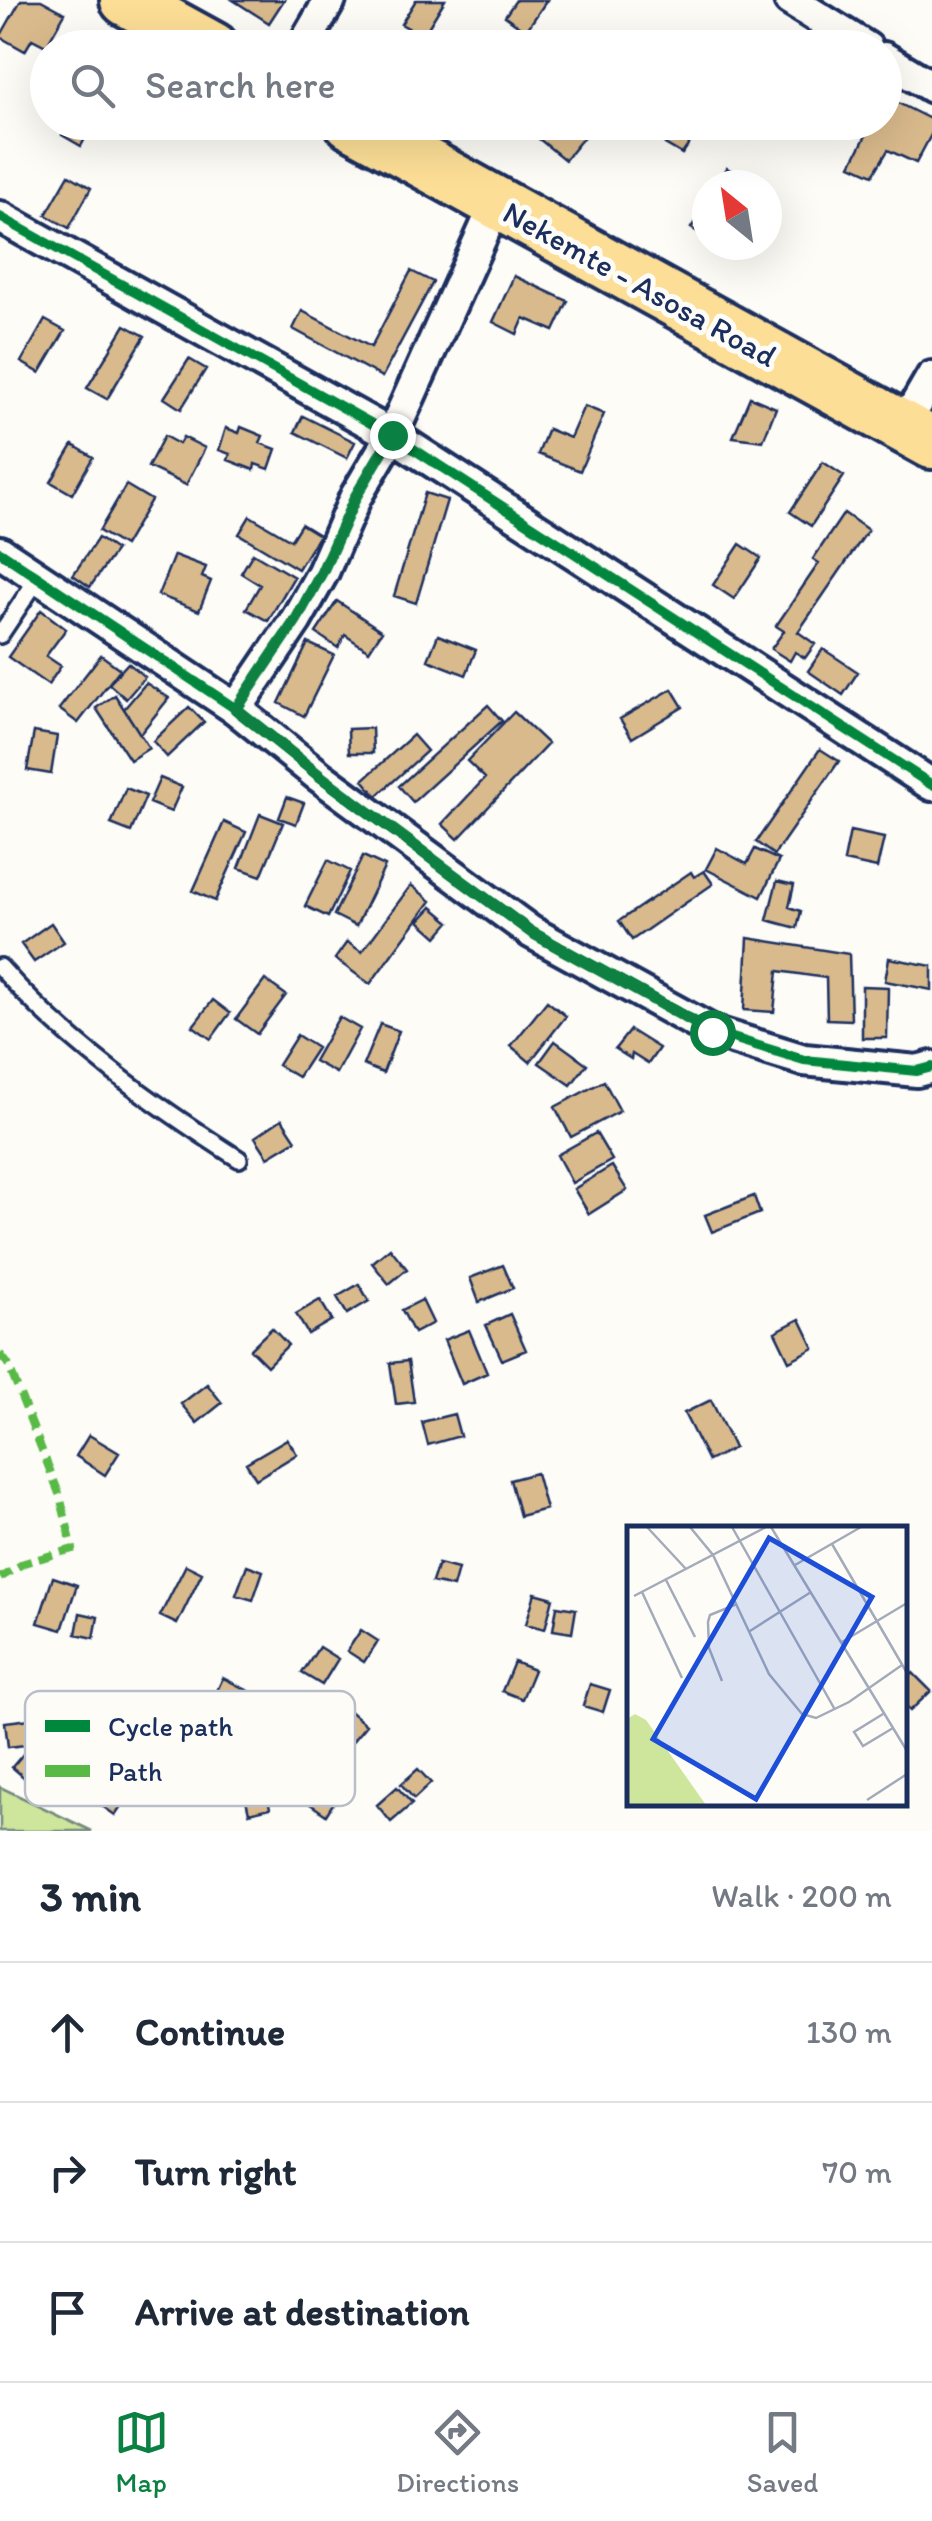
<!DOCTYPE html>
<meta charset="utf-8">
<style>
body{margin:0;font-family:Itim,sans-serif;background:#f2f2f3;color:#1f2937}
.compass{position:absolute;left:692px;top:170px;width:90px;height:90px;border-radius:50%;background:#fff;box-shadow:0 10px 40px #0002;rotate:330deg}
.stop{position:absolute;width:30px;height:30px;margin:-22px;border:8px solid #0b8043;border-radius:50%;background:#fff}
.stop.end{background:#0b8043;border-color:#fff;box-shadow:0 2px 10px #0008}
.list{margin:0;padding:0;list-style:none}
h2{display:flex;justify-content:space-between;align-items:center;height:130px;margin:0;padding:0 40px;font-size:42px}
h2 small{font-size:32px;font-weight:400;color:#747a83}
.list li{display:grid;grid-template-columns:65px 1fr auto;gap:30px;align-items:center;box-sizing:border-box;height:140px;padding:0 40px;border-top:2px solid #e0e1e3}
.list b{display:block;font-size:38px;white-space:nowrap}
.list em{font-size:32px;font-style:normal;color:#747a83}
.icon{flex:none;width:55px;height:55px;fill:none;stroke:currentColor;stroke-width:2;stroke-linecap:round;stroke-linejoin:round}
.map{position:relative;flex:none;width:932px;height:1831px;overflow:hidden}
.search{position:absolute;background:#fff;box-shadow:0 10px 40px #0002;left:30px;right:30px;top:30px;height:110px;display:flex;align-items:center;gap:25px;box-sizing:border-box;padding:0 35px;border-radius:55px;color:#747a83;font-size:38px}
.sheet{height:550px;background:#fff}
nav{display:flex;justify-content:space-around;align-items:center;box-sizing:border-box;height:140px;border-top:2px solid #e0e1e3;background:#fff;font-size:28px;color:#747a83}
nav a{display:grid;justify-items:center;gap:5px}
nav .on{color:#0b8043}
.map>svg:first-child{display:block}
.grass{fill:#cde69c;stroke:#748a7d;stroke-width:2.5}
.building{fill:#d9ba8c;stroke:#1b2f5e;stroke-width:2.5}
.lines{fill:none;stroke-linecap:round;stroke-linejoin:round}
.service-casing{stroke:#1b2f5e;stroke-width:22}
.minor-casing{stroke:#1b2f5e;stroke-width:38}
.trunk-casing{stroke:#1b2f5e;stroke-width:58}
.service{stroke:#fdfcf7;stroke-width:15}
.minor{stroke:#fdfcf7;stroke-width:30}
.trunk{stroke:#fcde96;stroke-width:50}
.quiet{stroke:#58b947;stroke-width:8;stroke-dasharray:15 8;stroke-linecap:butt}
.cycleway-casing{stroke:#fdfcf7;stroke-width:16}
.cycleway{stroke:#00873e;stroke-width:10}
.route{stroke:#0b8043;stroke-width:12}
.labels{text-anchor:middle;stroke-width:10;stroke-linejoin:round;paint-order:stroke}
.street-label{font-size:32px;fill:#1b2f5e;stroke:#fdfcf7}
.inset-road{fill:none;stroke:#a3aaba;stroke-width:2.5}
.view{fill:#1d4ed8;fill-opacity:0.15;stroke:#1d4ed8;stroke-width:5}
.inset-edge{fill:none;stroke:#1b2f5e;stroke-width:5}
.key{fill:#fdfcf7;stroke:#b9bec9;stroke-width:2.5}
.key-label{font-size:28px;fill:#1b2f5e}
</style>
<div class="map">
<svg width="932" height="1831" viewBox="0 0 932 1831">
<rect width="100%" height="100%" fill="#fdfcf7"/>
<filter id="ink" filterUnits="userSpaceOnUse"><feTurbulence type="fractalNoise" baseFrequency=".01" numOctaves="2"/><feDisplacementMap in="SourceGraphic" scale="20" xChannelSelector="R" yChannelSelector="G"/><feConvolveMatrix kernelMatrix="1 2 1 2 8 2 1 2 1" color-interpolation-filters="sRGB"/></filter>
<g filter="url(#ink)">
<path class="grass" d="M0,1787L92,1831H0Z"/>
<path class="building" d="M21,0H41L65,13L46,46L32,39L25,51L0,37Z
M233,0H284L269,23Z
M416,0H445L423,36L401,24Z
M516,0H547L526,31L505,16Z
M886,97L932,120V133L916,163L888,150L873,175L851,165L873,122H884Z
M69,122H94L81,146L62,135Z
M534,122H557L569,132L575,124L587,133L565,160L528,130Z
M679,122H705L682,154L665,144Z
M727,168L750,181L747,185H717Z
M69,175L91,188L69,228L46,215Z
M707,202V237L691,228Z
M411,271L433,282L382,377L293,329L302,311L371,347Z
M514,276L568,301L554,331L524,318L517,334L493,322Z
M45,320L65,331L40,373L21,362Z
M125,325L145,336L107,399L87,388Z
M189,359L206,369L181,409L164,398Z
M750,397L776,408L763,441L733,437Z
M584,406L604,414L580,471L538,454L548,429L570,438Z
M303,416L355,442L347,458L295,432Z
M241,427L263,436L260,443L276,449L269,469L255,464L254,470L228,460L230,454L219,450L226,428L239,433Z
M164,436L179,444L183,437L205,448L186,485L148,467Z
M73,445L93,457L72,494L51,482Z
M823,462L844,476L811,526L790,512Z
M126,485L151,500L124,546L99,531Z
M425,493L447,500L416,603L394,596Z
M844,513L868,530L798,632L815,644L805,658L795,652L790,661L771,649L784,631L776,626L819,563L813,559Z
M250,516L291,540L301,524L319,535L298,569L239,534Z
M98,538L116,550L90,587L73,575Z
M740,544L761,558L734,599L713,585Z
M253,553L294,577L268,621L246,609L260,585L241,573Z
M174,555L206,567L202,577L211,581L199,611L158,595Z
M337,601L382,631L369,651L345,635L338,648L316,633Z
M41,610L66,629L46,656L61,666L48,685L8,657Z
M438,635L476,650L466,675L428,660Z
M308,643L334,655L304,716L279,703Z
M823,649L858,672L843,695L808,671Z
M101,655L120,669L78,723L59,709Z
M128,663L145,677L126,699L109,684Z
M146,683L169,698L140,734L124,709Z
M672,689L683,707L632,738L620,719Z
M115,695L149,748L130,760L96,708Z
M488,705L502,721L413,802L399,786Z
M189,707L204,722L167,757L153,741Z
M514,712L548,744L458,839L442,824L485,778L467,761Z
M372,728L373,753H349L348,729Z
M34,732L57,736L51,774L27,770Z
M413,735L427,751L377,796L363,780Z
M820,749L839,761L774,855L756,842Z
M160,778L182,787L171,812L149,803Z
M126,788L146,796L131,832L111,824Z
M287,797L304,803L296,824L279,818Z
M260,814L283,823L261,876L239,868Z
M224,822L246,832L215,901L193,891Z
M850,831L884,838L877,868L844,861Z
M717,848L747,864L755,849L779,860L761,897L706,869Z
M363,856L385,866L356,926L334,915Z
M328,860L350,871L328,917L305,906Z
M704,871L713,884L632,940L619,921L691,872L694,877Z
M777,881L794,885L789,907L801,911L797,928L767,920Z
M411,885L431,901L370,984L335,959L347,942L362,952Z
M432,907L450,922L437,937L419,921Z
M51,923L64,942L34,962L21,944Z
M748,938L849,954L851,1020L827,1019L826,978L778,971L774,1012L744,1010Z
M889,958L932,966V990L885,981Z
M265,980L286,995L257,1034L236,1019Z
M862,986L888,987L887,1038H862Z
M213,1000L230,1013L211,1039L193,1026Z
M547,1001L566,1016L530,1062L511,1046Z
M339,1017L360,1029L336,1073L314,1061Z
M380,1024L399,1031L383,1073L363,1065Z
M630,1030L659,1048L648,1064L632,1054L631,1059L615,1049Z
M297,1035L317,1048L298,1077L278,1065Z
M555,1041L587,1064L571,1085L539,1063Z
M604,1081L620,1111L571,1137L555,1107Z
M282,1119L296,1140L268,1157L255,1137Z
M596,1133L612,1160L572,1183L557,1155Z
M612,1166L627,1190L589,1214L574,1189Z
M754,1196L760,1213L712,1232L705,1215Z
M390,1248L407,1269L389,1284L372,1263Z
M503,1265L513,1288L479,1302L470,1278Z
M359,1284L369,1301L347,1314L337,1297Z
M320,1300L332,1320L308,1334L296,1314Z
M422,1300L433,1323L414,1333L402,1310Z
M510,1314L526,1350L502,1360L486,1325Z
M800,1319L814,1348L789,1361L775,1332Z
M272,1328L288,1345L267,1366L250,1349Z
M469,1330L487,1373L462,1384L444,1340Z
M408,1361L414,1402L396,1404L390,1363Z
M207,1384L222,1403L197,1423L181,1404Z
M711,1400L734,1448L708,1461L684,1413Z
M454,1414L460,1436L428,1445L422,1422Z
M89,1435L119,1453L105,1475L76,1456Z
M287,1439L297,1454L256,1479L246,1463Z
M536,1473L546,1509L520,1516L510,1480Z
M438,1564L458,1569L453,1587L432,1582Z
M186,1565L202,1573L177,1624L160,1616Z
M247,1565L263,1571L253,1600L236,1595Z
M53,1577L77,1585L62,1630L38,1623Z
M535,1593L553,1598L545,1629L526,1624Z
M557,1606L576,1609L572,1633L553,1630Z
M80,1613L98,1617L94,1638L76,1634Z
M361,1630L378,1641L364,1662L347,1651Z
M319,1647L338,1659L322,1685L302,1673Z
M514,1662L534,1670L522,1699L502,1691Z
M913,1673L931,1691L910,1711L904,1705V1681Z
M223,1678L251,1692L241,1712L214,1697Z
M590,1684L610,1690L603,1712L583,1706Z
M347,1709L366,1725L351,1743L332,1727Z
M31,1719L34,1744L8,1747L5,1722Z
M256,1746L270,1808L249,1813L235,1751Z
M24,1753L40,1766L27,1780L12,1767Z
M418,1769L431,1783L414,1799L401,1784Z
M120,1779L133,1788L115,1815L102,1806Z
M397,1787L412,1804L391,1822L377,1805Z
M320,1788L336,1799L326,1815L310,1804Z"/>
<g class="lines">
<defs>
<path id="service" d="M0,635L38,578
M0,967C68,1044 153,1104 239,1159"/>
<path id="minor" d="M790,0L867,48
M302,48L330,0
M884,58L932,87
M0,217L392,435L932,785
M903,427L932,377
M0,552L236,709L319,776L531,932L713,1032L804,1060L917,1071L932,1067
M236,709L296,620L323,572L356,496L392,435L496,204"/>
<path id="trunk" d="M126,0L213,48
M350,122L932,443"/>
</defs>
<use href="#service" class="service-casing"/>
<use href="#minor" class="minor-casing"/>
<use href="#trunk" class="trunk-casing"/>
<use href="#service" class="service"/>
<use href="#minor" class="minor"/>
<use href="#trunk" class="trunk"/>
<path class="quiet" d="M0,1354L8,1364L60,1496L73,1549L24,1563L0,1578"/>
<defs>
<path id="cycleway" d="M0,217L392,435L932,785
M0,552L236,709L319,776L531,932L713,1032L804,1060L917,1071L932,1067"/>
</defs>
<use href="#cycleway" class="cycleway-casing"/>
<use href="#cycleway" class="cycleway"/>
</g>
</g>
<g class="lines" filter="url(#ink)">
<path class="route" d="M392,435L356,496L322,572L296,620L236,709L320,776L531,932L712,1032"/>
</g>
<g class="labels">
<g class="street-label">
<text transform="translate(640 284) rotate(29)" y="11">Nekemte - Asosa Road</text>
</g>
</g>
<g transform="translate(627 1526)">
<rect width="280" height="280" fill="#fdfcf7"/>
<path d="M8,188L19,194L79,279H0V193Z" fill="#cde69c"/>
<path class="inset-road" d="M20,1L59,43M63,1L86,29L142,148L175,188L189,192L222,176L275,139M105,1L207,182M144,1L280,225M205,18L280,147M168,39L234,1M39,54L68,111M15,66L55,152M7,70L139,1M123,105L184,66M215,116L280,77M95,155L82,122L81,96L83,89L110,78M256,188L227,206L236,220L266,202M240,274L280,248"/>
<path class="view" d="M142,12L245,71L129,273L26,213Z"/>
<rect width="280" height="280" class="inset-edge"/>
</g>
<rect x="25" y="1691" width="330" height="115" rx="15" class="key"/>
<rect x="45" y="1720" width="45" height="12" fill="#00873e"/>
<rect x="45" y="1765" width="45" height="12" fill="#58b947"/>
<g class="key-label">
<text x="108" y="1736">Cycle path</text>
<text x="108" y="1781">Path</text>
</g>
</svg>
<svg class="compass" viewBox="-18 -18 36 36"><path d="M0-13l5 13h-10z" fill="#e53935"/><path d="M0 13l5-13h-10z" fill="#747a83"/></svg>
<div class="stop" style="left:712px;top:1032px"></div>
<div class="stop end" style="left:392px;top:435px"></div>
<div class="search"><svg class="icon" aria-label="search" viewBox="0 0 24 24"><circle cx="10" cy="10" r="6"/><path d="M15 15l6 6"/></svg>Search here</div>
</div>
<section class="sheet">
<h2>3 min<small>Walk · 200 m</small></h2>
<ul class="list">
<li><svg class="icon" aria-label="ahead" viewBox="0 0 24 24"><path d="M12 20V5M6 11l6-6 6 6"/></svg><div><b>Continue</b></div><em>130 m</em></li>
<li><svg class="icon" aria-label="right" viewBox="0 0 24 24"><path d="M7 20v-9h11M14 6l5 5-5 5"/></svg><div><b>Turn right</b></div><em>70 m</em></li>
<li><svg class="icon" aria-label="arrive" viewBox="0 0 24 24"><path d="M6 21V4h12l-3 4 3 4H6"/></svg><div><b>Arrive at destination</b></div></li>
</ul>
</section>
<nav>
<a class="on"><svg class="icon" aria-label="map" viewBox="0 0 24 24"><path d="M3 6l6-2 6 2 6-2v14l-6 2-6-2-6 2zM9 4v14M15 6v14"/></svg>Map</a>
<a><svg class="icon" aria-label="directions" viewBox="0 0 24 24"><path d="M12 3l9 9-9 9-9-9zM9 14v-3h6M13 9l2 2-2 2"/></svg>Directions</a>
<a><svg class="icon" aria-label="saved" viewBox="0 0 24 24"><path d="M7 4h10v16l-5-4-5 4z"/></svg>Saved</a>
</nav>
